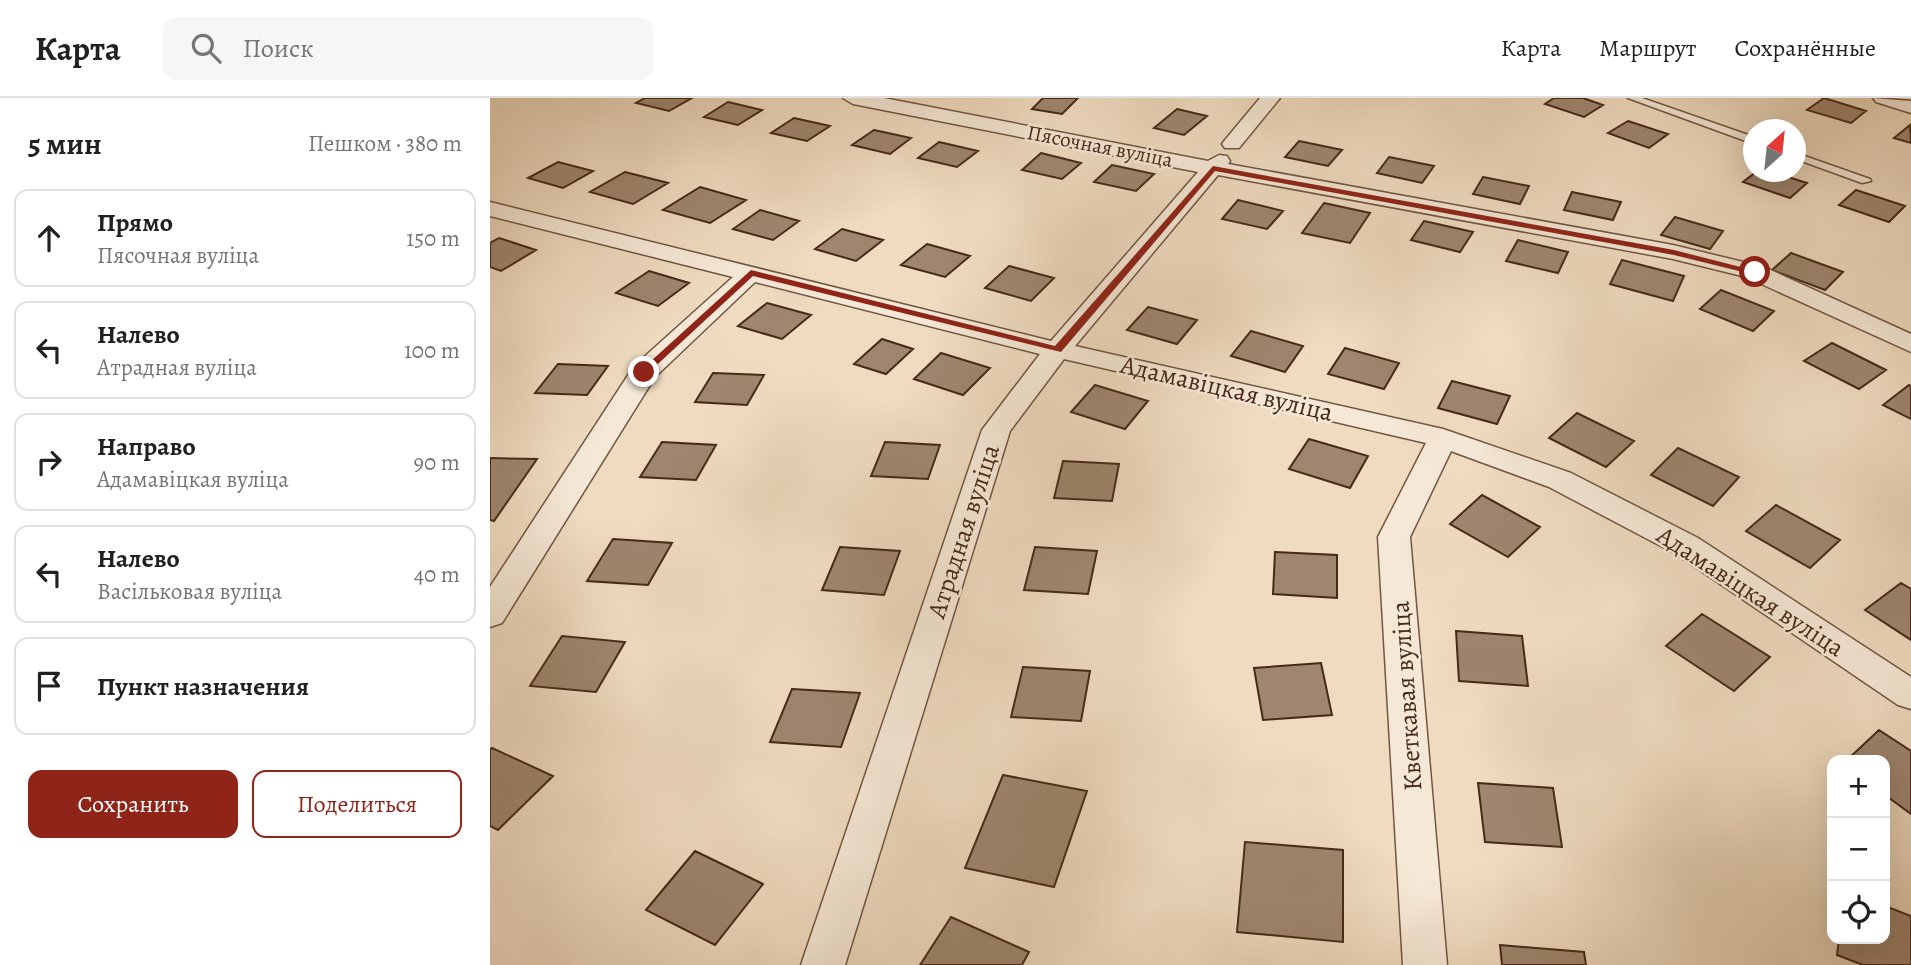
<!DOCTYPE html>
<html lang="ru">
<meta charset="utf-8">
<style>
body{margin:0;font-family:Alegreya,serif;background:#f6f6f6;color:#202124}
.controls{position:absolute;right:21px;bottom:21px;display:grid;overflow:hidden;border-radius:14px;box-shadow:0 7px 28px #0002}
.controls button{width:63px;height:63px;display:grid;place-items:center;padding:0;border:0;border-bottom:2px solid #e0e0e0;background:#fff;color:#202124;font:35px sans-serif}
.compass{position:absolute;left:1253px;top:21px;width:63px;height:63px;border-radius:50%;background:#fff;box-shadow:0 7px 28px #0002;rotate:27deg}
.stop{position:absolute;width:21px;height:21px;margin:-16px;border:5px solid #8f2418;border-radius:50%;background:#fff}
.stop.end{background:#8f2418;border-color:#fff;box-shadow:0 2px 7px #0008}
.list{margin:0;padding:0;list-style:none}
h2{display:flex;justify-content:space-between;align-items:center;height:91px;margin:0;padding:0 28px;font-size:30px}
h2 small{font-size:23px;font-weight:400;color:#757577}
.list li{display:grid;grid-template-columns:46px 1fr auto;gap:21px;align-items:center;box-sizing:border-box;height:98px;margin:0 14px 14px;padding:0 14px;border:2px solid #e0e0e0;border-radius:14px}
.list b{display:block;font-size:26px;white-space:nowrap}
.list p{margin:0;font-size:23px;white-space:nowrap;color:#757577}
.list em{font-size:23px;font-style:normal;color:#757577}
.actions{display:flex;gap:14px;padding:21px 28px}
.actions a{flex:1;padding:16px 0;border:2px solid #8f2418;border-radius:14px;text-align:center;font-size:24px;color:#8f2418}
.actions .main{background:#8f2418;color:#fff}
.icon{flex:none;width:38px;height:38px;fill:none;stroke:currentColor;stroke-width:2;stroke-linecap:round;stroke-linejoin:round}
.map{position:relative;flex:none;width:1421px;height:867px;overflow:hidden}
header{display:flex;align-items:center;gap:42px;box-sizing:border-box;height:98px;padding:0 35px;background:#fff;border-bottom:2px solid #e0e0e0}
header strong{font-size:33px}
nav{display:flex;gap:38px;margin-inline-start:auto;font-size:24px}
.search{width:490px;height:63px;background:#f6f6f6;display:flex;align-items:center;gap:18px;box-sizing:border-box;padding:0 24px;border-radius:14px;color:#757577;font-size:26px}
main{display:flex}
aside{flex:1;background:#fff}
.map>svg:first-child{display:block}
.building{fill:#9e866f;stroke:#472918;stroke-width:2}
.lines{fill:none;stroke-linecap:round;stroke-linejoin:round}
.service-casing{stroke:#715642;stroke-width:3}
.minor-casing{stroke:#715642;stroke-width:3}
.service{fill:#f5e8d6;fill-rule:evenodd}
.minor{fill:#f5e8d6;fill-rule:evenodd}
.route{fill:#8f2418}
.labels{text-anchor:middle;stroke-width:5;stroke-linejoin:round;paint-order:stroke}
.far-street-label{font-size:21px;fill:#472918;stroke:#f5e8d6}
.street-label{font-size:26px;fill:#472918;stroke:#f5e8d6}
</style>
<header>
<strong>Карта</strong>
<div class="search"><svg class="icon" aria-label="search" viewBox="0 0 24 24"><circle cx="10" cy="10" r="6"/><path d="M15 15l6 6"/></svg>Поиск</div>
<nav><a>Карта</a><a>Маршрут</a><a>Сохранённые</a></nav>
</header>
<main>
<aside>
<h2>5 мин<small>Пешком · 380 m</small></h2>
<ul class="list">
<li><svg class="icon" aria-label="ahead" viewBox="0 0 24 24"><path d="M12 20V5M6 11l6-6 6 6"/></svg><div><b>Прямо</b><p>Пясочная вуліца</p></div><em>150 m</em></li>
<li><svg class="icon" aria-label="left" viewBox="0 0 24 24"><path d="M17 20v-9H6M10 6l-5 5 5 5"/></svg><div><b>Налево</b><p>Атрадная вуліца</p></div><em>100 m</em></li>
<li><svg class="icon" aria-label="right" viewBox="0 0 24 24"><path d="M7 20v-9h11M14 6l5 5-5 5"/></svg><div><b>Направо</b><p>Адамавіцкая вуліца</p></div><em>90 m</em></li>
<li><svg class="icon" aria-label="left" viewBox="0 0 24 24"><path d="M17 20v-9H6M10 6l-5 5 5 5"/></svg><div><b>Налево</b><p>Васільковая вуліца</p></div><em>40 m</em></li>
<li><svg class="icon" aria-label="arrive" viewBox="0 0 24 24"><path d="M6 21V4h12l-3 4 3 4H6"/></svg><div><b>Пункт назначения</b></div></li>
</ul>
<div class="actions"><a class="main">Сохранить</a><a>Поделиться</a></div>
</aside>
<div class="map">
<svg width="1421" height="867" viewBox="0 0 1421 867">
<rect width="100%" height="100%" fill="#efdbc0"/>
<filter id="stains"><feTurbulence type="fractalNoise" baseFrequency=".00286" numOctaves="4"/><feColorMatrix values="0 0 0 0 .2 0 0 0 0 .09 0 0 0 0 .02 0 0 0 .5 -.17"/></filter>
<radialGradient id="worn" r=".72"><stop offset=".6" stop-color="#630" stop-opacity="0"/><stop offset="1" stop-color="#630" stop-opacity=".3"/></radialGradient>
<path class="building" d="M155,0H202L179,13L146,5Z
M553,0H588L572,16L542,11Z
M1064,0H1093L1113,7L1094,19L1055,6Z
M1334,0L1376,13L1361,25L1317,12Z
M238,4L272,12L248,27L214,19Z
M687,11L717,18L694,37L664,30Z
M304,20L340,28L317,43L281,35Z
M1138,23L1178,36L1159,50L1118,35Z
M1420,27L1421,45L1404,40Z
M384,32L421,40L400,56L362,47Z
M809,43L852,52L838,68L795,59Z
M449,44L488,53L467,69L428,60Z
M551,55L591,65L572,81L532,72Z
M899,59L944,68L932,85L887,75Z
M68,64L103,73L73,90L38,80Z
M622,67L664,76L646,93L604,84Z
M135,74L178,85L143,106L100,94Z
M1266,74H1282L1317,85L1300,100L1253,84Z
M993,79L1039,88L1030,106L983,96Z
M210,89L256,102L220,125L173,112Z
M1366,92L1415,108L1399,124L1349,107Z
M1082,94L1131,104L1123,122L1074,112Z
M748,102L793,113L777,131L732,121Z
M834,105L880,115L860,145L812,135Z
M270,112L309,123L283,142L243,131Z
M1185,119L1233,133L1220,151L1171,137Z
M934,123L983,134L970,154L921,142Z
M352,131L393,142L366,163L325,151Z
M9,140L46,152L11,173L0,169V145Z
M1028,142L1078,154L1068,175L1016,163Z
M437,146L480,158L455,179L411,167Z
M1301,155L1353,174L1335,192L1282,172Z
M1132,162L1194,178L1183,203L1120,186Z
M519,168L564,180L541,203L495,190Z
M159,173L199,185L168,208L126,195Z
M1231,192L1284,213L1263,233L1210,211Z
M277,205L321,217L292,241L248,228Z
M658,209L707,222L687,246L637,232Z
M761,233L813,248L795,274L741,258Z
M392,241L423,251L396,276L364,266Z
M1342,245L1396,272L1369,291L1314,263Z
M855,250L909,265L894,291L838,276Z
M451,255L500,270L473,297L424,281Z
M68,266L118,268L97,297L45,295Z
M223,275L274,277L257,307L205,304Z
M962,283L1020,298L1007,326L948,310Z
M605,287L658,303L635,331L581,314Z
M1419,287L1421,288V321L1393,307Z
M1087,315L1144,343L1116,369L1059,340Z
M819,341L878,358L860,390L799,371Z
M172,344L226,347L206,382L150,379Z
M395,344L450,347L438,381L381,378Z
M1188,350L1249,379L1223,408L1161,377Z
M0,360L47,361L4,423L0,422Z
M573,363L629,366L622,403L564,400Z
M992,397L1050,429L1018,459L960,426Z
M1286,407L1350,442L1320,470L1256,433Z
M123,441L182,445L158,487L97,483Z
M350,449L410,453L394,497L332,492Z
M545,449L607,453L598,496L534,492Z
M785,454L847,457V500L783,496Z
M1411,485L1421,491V542L1375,512Z
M1212,516L1280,559L1244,593L1176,548Z
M966,533L1032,538L1038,588L969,583Z
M72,538L135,544L106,594L40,588Z
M831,565L842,617L773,622L764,570Z
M533,569L600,573L591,623L521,619Z
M302,591L370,595L351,649L280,644Z
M1389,632L1421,653V716L1395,697V662H1357Z
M2,650L63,678L8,732L0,728V652Z
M513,677L597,693L564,789L475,770Z
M988,685L1063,690L1072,749L995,744Z
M755,744L853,752V844L747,834Z
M205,753L273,786L225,847L156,812Z
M1395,808L1421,818V867H1373L1347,857L1349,841H1395Z
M461,819L539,854L532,867H430Z
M1010,847L1094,854L1096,867H1012Z"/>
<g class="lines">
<defs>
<path id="service" d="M1138,0H1152L1264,39V46Z
M1306,55L1380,81L1381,83L1372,85L1306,61Z"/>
<path id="minor" d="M353,0H394L718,63L729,57L737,58L740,63L738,66L1183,147L1274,169L1421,236V254L1256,179L1183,161L728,77L585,248L953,331L1081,375L1208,440L1421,579V611L1408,607L1186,456L1059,389L961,353L920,439L957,867H913L888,439L936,345L574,261L520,333L355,867H311L492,332L550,256L265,184L165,279L12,525L0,529V489L144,268L243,179L0,118V104L561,243L708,74L363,6Z
M770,0H790L749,50H735L732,46L735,42Z
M1383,0L1421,3V15L1386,4Z"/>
</defs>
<use href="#service" class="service-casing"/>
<use href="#minor" class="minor-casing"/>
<use href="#service" class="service"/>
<use href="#minor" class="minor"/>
</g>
<path class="route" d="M723,68L1184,152L1270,174L1265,177L1184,157L725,73L571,254L263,178L157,276L149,274L261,172L565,248Z"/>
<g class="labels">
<g class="far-street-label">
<text transform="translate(610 48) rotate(11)" y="7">Пясочная вуліца</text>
</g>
<g class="street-label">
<text transform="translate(737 290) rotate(13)" y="9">Адамавіцкая вуліца</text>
<text transform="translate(473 433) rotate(-72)" y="9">Атрадная вуліца</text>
<text transform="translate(1261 493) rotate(33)" y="9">Адамавіцкая вуліца</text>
<text transform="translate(916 598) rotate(-94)" y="9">Кветкавая вуліца</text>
</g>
</g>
<rect width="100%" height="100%" filter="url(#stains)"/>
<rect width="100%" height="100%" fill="url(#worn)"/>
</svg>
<div class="controls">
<button>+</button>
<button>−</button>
<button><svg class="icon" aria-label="locate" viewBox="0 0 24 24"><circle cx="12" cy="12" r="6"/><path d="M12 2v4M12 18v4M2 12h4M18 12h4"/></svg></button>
</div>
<svg class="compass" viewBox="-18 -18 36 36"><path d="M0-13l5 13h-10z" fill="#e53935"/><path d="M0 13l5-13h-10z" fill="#757577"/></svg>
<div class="stop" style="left:1265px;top:174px"></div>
<div class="stop end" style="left:154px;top:274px"></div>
</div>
</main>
